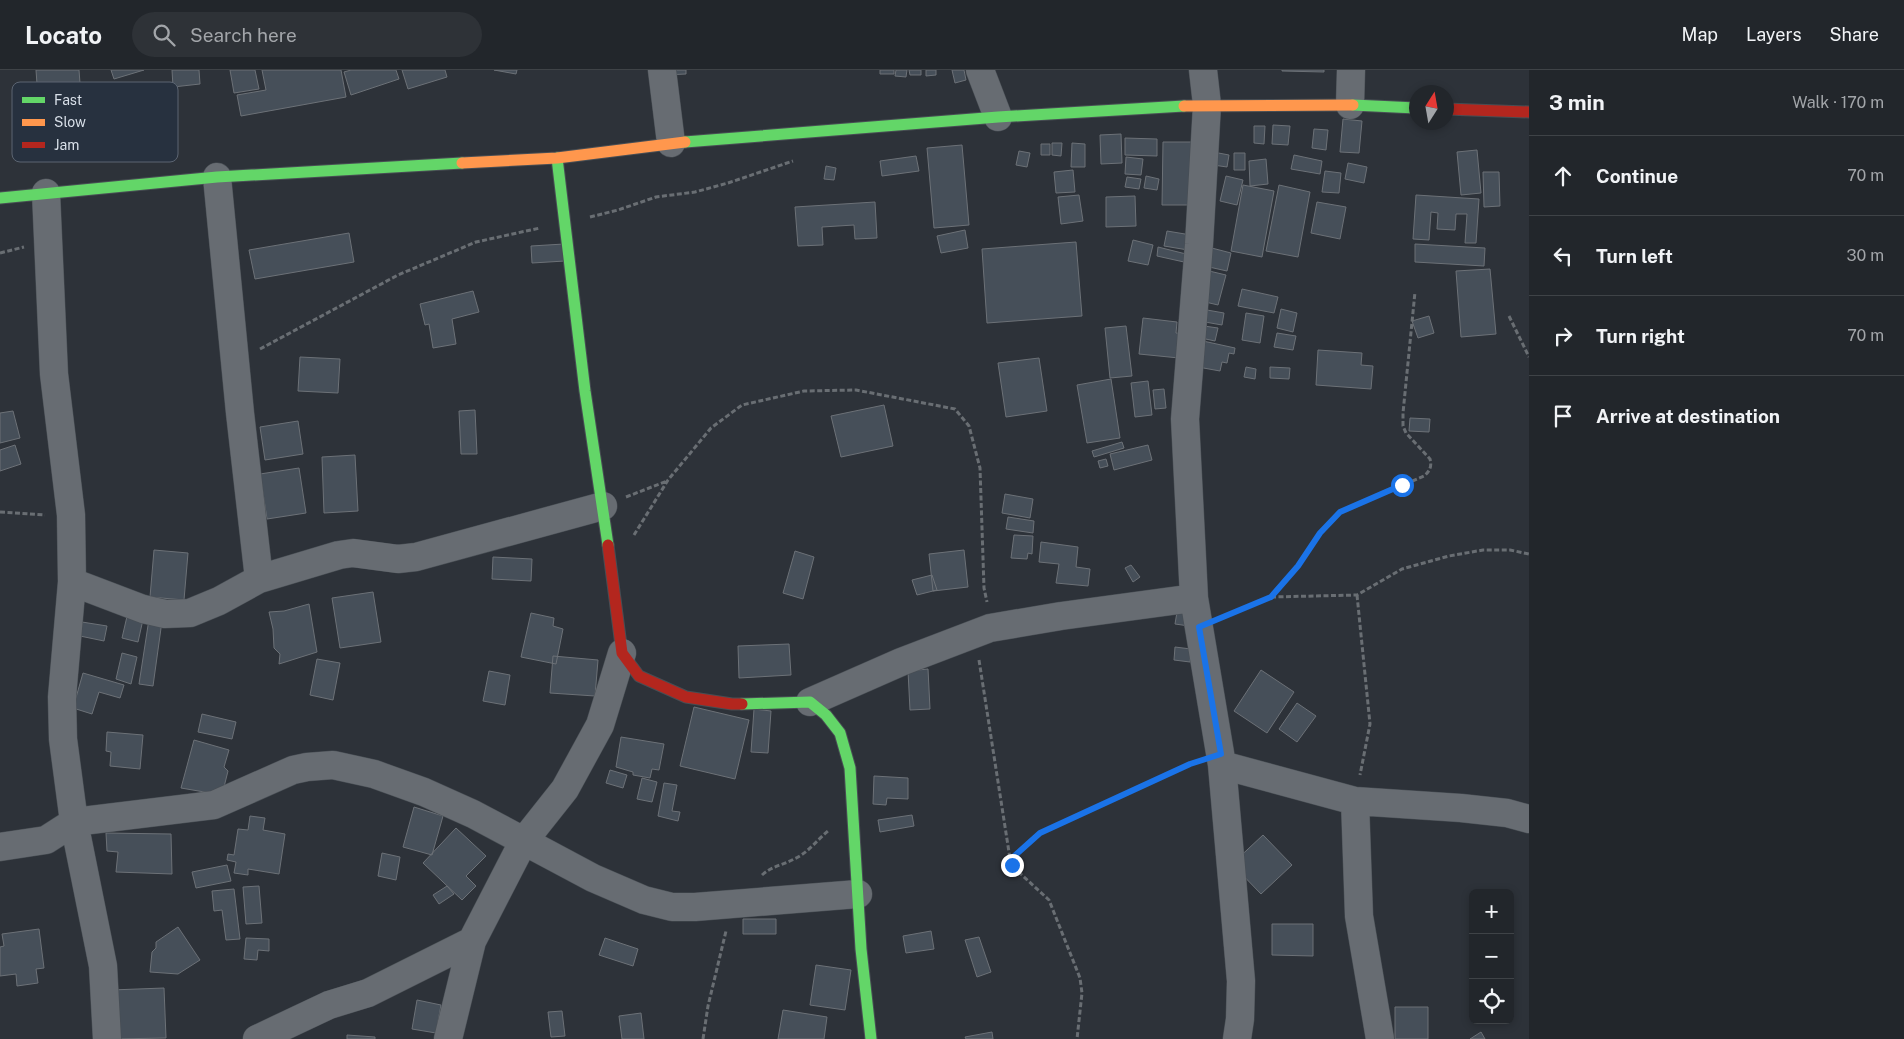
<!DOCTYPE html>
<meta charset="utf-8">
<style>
body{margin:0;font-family:"Public Sans",sans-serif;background:#2e3237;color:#f1f3f6}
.controls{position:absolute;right:15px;bottom:15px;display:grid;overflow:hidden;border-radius:8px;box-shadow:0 2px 8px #0003}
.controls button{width:45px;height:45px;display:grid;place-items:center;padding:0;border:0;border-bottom:1px solid #3f4347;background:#22262b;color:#f1f3f6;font:25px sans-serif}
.compass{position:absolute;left:1409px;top:15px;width:45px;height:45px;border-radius:50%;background:#22262b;box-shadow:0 2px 8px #0003;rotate:11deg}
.stop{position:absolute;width:15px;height:15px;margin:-11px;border:4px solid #1a73e8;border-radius:50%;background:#fff}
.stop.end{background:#1a73e8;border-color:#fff;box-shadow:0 1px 5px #0008}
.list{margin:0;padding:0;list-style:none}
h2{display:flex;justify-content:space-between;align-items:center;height:65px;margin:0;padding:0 20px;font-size:21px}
h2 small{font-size:16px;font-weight:400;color:#a2a5a9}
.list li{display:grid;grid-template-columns:32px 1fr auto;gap:15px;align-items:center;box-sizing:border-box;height:80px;padding:0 20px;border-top:1px solid #3f4347}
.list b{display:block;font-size:19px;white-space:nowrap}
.list em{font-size:16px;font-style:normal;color:#a2a5a9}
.icon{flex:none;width:28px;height:28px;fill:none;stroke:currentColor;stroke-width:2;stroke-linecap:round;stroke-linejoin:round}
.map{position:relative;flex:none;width:1529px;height:969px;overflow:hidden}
header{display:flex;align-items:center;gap:30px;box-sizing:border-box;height:70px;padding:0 25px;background:#22262b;border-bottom:1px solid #3f4347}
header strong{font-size:24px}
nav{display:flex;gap:28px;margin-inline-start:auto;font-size:18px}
.search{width:350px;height:45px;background:#2e3237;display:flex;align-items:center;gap:12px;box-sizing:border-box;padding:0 18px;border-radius:28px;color:#a2a5a9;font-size:19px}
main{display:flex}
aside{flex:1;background:#22262b}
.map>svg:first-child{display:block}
.building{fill:#464f59;stroke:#6c7177}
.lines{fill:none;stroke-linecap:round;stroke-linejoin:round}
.street-casing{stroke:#484e54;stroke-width:29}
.fast-casing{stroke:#484e54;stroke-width:13}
.slow-casing{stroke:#484e54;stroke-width:13}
.jam-casing{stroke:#484e54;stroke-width:13}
.path{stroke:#696e73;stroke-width:3;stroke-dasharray:5 2.5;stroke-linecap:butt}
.street{stroke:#676c72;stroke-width:28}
.fast{stroke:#63d668;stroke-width:11}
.slow{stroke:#ff974d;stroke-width:11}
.jam{stroke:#b3261e;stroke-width:11}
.route{stroke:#1a73e8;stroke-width:6}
.key{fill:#27313f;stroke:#5c6572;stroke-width:1}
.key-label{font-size:14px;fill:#d8dfe8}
</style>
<header>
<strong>Locato</strong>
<div class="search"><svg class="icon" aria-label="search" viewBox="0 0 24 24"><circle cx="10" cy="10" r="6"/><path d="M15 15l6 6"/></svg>Search here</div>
<nav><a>Map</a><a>Layers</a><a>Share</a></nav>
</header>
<main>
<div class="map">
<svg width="1529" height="969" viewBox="0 0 1529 969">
<rect width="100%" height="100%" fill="#2d3239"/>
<path class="building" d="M36,0H79L82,40L39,42Z
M111,0H144L114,9Z
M172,0H199L200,14L173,17Z
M230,0H255L259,19L234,23Z
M262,0H341L346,27L241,46L237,25L266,20Z
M351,0H396L399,9L351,25L344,2Z
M402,0H445L447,7L408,19Z
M494,0H517L516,4Z
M664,0H686V4L664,5Z
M880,0H894V4H880Z
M896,0H907L906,7L895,6Z
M909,0H921V5H910Z
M926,0H936V5L926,6Z
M952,0H964L966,10L955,13Z
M1282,0H1324V2L1282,1Z
M1343,49L1362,51L1359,83L1340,82Z
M1273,55L1290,56L1288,75L1272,74Z
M1254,56H1265L1264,74L1254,73Z
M1314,59L1328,60L1326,80L1312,78Z
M1121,64L1122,93L1101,94L1100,65Z
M1125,68L1157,69V86L1125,85Z
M1163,72H1192L1191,135H1162Z
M1052,73H1062L1061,86L1052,85Z
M1072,73L1085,74V97H1071Z
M1041,74H1050V85H1041Z
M962,75L969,155L934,158L927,78Z
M1477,80L1481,123L1461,125L1457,82Z
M1019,81L1030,83L1027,97L1016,95Z
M1208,81L1229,85L1227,97L1206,94Z
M1234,83H1245V100H1234Z
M1294,85L1322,91L1320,104L1291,99Z
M916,86L919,101L882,106L880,91Z
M1126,87L1143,89L1141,105L1125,104Z
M1266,89L1268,114L1250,116L1249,91Z
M1348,93L1367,97L1364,113L1345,109Z
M826,96L836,98L834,110L824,109Z
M1073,100L1075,122L1056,123L1054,102Z
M1325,101L1341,103L1339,123L1322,122Z
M1483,102H1499L1500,136L1484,137Z
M1146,106L1159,109L1157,120L1144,118Z
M1226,106L1243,110L1237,135L1220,131Z
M1127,107L1141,109L1139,119L1125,117Z
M1243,115L1274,121L1262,187L1231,181Z
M1279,115L1310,122L1298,187L1266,181Z
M1079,125L1083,151L1061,154L1058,127Z
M1416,125L1479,129L1476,173H1465L1467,144H1456L1455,160L1437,159L1438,143L1431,142L1429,170L1413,169Z
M1135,126L1136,156L1106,157V127Z
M875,132L877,168L855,169L854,155L822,157L823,175L798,176L795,137Z
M1317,132L1346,137L1340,169L1311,163Z
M965,160L968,178L941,183L937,166Z
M1167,161L1197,166L1194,181L1164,176Z
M349,163L354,192L255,209L249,180Z
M1133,170L1153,175L1148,195L1128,191Z
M1076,172L1082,246L987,253L982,179Z
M564,174L565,191L532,193L531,176Z
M1415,174L1485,178L1484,196L1415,192Z
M1204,176L1231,183L1227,201L1200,195Z
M1158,177L1186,184L1184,192L1157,186Z
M1490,199L1496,264L1461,267L1456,201Z
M1205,200L1226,205L1218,235L1197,230Z
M1242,219L1278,227L1274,243L1238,236Z
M473,221L479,242L452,249L456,274L433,278L429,254L425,255L420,234Z
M1281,239L1297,243L1293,262L1277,258Z
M1207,240L1224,243L1222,255L1205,252Z
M1246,243L1264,246L1260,273L1242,270Z
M1429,246L1434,263L1418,268L1412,251Z
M1143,248L1177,252L1176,263L1182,264L1179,288L1139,284Z
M1126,256L1132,306L1110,308L1105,258Z
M1204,256L1218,258L1215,271L1201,268Z
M1277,263L1296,266L1293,280L1274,277Z
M1203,271L1235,278L1234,284L1229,283L1227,293L1222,292L1220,301L1198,297Z
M1318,280L1362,283L1361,295L1373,296L1371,319L1316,315Z
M300,287L340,289L338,323L298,321Z
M1039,288L1047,341L1006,347L998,293Z
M1246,297L1256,299L1255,309L1244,307Z
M1270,297L1290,298L1289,309L1270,308Z
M1111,309L1120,368L1087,373L1077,315Z
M1148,311L1152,345L1135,347L1131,313Z
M1164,319L1166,338L1155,339L1153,320Z
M884,335L893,376L841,387L831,346Z
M475,340L477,384H461L459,341Z
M13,341L20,368L0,373V343Z
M1410,348L1430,349L1429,362L1409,361Z
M298,351L303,384L265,390L260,357Z
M1122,372L1124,378L1094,387L1092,381Z
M15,375L21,394L0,401V380Z
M1148,375L1152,390L1114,400L1110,384Z
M355,385L358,441L324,443L322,387Z
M1106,389L1108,396L1100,398L1098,391Z
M299,398L306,443L267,449L260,404Z
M1005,424L1033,429L1030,448L1002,443Z
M1008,447L1034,451L1033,463L1006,459Z
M1014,465L1033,466L1032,484L1028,483L1027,489L1011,488Z
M1041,472L1078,477L1076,497L1090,499L1088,516L1056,513L1059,494L1039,492Z
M154,480L188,483L184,530L150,527Z
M964,480L968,517L933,521L929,484Z
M795,481L814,487L803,529L783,523Z
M493,487L532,489L531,511L492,509Z
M1131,495L1140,507L1133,512L1125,498Z
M932,505L937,520L917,525L912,510Z
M373,522L381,572L340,578L332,528Z
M309,534L317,582L279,594L280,584L274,578L273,559L269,542L284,541Z
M128,542L144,545L138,572L122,568Z
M1177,542L1192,545L1189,556L1175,554Z
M531,543L554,548L553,556L563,559L556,594L521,587Z
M149,549L162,551L153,616L139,614Z
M82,552L107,556L104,571L80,566Z
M789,574L791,605L739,608L738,576Z
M1175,577L1191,579L1190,592L1174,590Z
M122,583L137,587L131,614L116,609Z
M553,586L598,590L595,626L550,623Z
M317,589L340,593L333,630L310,625Z
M928,599L930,639L910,640L908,601Z
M1261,600L1294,622L1267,663L1234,641Z
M489,601L510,605L505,635L483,631Z
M83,603L124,615L120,628L99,622L92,644L73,638Z
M1297,633L1316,646L1297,672L1279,659Z
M694,637L749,650L735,709L680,696Z
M754,639L771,641L768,683L751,682Z
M202,644L236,652L232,669L198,662Z
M107,662L143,665L140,699L110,696L111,682L106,681Z
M621,667L664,674L659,700L652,699L650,708L633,705V702L616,697Z
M194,670L229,680L224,697L228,701L222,725L181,718Z
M610,700L627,705L623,718L606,713Z
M874,706L908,708V729L887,728L886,735L873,734Z
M642,708L657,712L652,732L637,729Z
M664,713L677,715L672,741L680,742L678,751L658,746Z
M414,737L443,746L432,785L403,777Z
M912,745L914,756L880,762L878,750Z
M250,746L265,748L263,760L285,764L279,804L248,799V805L234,803L236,792L227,790L228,784L234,785L238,759L248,760Z
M456,758L486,786L466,806L476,816L462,830L423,793Z
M106,763L171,764L172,804L116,802L118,782L107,781Z
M1263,765L1292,795L1261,824L1232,794Z
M382,783L400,787L396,810L378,806Z
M227,795L231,811L196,818L192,802Z
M259,816L262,853L246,854L243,817Z
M447,816L454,824L439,834L433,825Z
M234,819L240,869L226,870L222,840L214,841L212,821Z
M743,849H776V864H743Z
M1272,854H1313V886L1272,885Z
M178,857L200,890L178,904L150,902L152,882L156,878V872Z
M39,859L44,898L36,899L38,913L17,916L16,904L0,906V877L4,876L2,864Z
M931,861L934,879L906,883L903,866Z
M979,867L991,902L977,907L965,870Z
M246,868L269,869V881L258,880L257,890L244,889Z
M605,868L638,879L633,896L599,885Z
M816,895L851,900L845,940L810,935Z
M164,918L166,968L112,969L111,920Z
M417,930L441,935L436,963L412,959Z
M1395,937H1428V969H1395Z
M783,940L827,947L824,969H778Z
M562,941L565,966L551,967L548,942Z
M641,943L644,969H622L619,946Z
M992,962L993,969H966L965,967Z
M1481,962L1485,969H1470Z
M347,965L375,967V969H347Z"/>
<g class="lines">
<defs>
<path id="street" d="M662,0L671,73
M980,0L998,47
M1203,0L1207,35L1199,174L1185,349L1194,528L1222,695L1241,911L1240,949L1237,969
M1350,35L1351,0
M217,107L240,343L259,509
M46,123L54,304L71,445L72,512L62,627L63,669L74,752L103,896L107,969
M72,512L143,539L165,544L190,543L219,531L259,509L339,485L353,483L398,489L416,487L603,436
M810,632L901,592L990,558L1061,546L1194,528
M1222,695L1355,731L1461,738L1507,743L1529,749
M1355,731L1359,846L1380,969
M0,777L46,770L74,752L214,735L293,700L307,697L333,695L374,704L424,722L473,744L593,808L644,830L672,837H695L858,824
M257,969L329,935L368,923L472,871
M448,969L472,871L523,772L565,719L600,655L622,583"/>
<path id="fast" d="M1353,35L1416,38
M685,72L998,47L1184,36
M557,88L585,321L608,475
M0,128L217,107L462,93
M742,634L810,632L826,645L840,663L850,698L861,879L871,969"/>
<path id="slow" d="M1184,36L1353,35
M462,93L557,88L685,72"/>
<path id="jam" d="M1446,39L1529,42
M608,475L622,583L639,606L686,627L732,634H742"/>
</defs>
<use href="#street" class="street-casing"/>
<use href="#fast" class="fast-casing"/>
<use href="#slow" class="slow-casing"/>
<use href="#jam" class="jam-casing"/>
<path class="path" d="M590,147L618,140L656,127L695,122L728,113L793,91
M0,183L24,177
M1509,246L1529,287
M260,279L398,205L476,172L540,158
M626,427L667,411
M0,442L45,445
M634,465L668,410L711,358L742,335L804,321L856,320L955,339L969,356L980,398L984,518L987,532
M1357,525L1370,654L1360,705
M1271,527L1357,525L1402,499L1449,486L1483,480H1510L1529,484
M1223,547L1271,527L1298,496L1321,463L1341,442L1424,406C1430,401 1432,396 1430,389L1406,363L1403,356V343L1415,222
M979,590L1011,795L1049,830L1080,908L1082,923L1077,969
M1011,789L1040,763L1196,691
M762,805C772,796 783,795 794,789C808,783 817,770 828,761
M703,969L708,936L726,861"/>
<use href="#street" class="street"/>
<use href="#fast" class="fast"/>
<use href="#slow" class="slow"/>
<use href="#jam" class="jam"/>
</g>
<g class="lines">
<path class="route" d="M1012,795L1011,789L1040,763L1190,694L1221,684L1199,557L1271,527L1298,496L1320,463L1340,442L1402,415"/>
</g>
<rect x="12" y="12" width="166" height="80" rx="8" class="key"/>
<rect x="22" y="27" width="23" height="6" fill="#63d668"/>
<rect x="22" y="49" width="23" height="7" fill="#ff974d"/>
<rect x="22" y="72" width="23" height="6" fill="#b3261e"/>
<g class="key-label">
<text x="54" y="35">Fast</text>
<text x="54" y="57">Slow</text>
<text x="54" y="80">Jam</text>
</g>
</svg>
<div class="controls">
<button>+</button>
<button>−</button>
<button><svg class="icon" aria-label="locate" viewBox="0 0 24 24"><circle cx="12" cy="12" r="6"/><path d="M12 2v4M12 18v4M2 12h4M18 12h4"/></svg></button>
</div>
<svg class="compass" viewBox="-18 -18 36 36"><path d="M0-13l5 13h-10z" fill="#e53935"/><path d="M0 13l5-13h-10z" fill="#a2a5a9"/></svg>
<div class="stop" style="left:1402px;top:415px"></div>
<div class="stop end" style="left:1012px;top:795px"></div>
</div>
<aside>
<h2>3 min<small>Walk · 170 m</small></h2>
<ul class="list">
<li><svg class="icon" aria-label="ahead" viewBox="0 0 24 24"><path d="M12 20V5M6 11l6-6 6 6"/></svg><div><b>Continue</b></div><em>70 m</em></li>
<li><svg class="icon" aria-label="left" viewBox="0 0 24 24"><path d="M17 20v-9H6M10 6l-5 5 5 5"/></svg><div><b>Turn left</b></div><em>30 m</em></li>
<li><svg class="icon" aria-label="right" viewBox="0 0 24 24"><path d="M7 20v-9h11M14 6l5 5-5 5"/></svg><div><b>Turn right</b></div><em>70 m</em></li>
<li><svg class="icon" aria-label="arrive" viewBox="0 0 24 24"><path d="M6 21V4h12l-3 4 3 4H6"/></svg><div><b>Arrive at destination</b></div></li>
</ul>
</aside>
</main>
